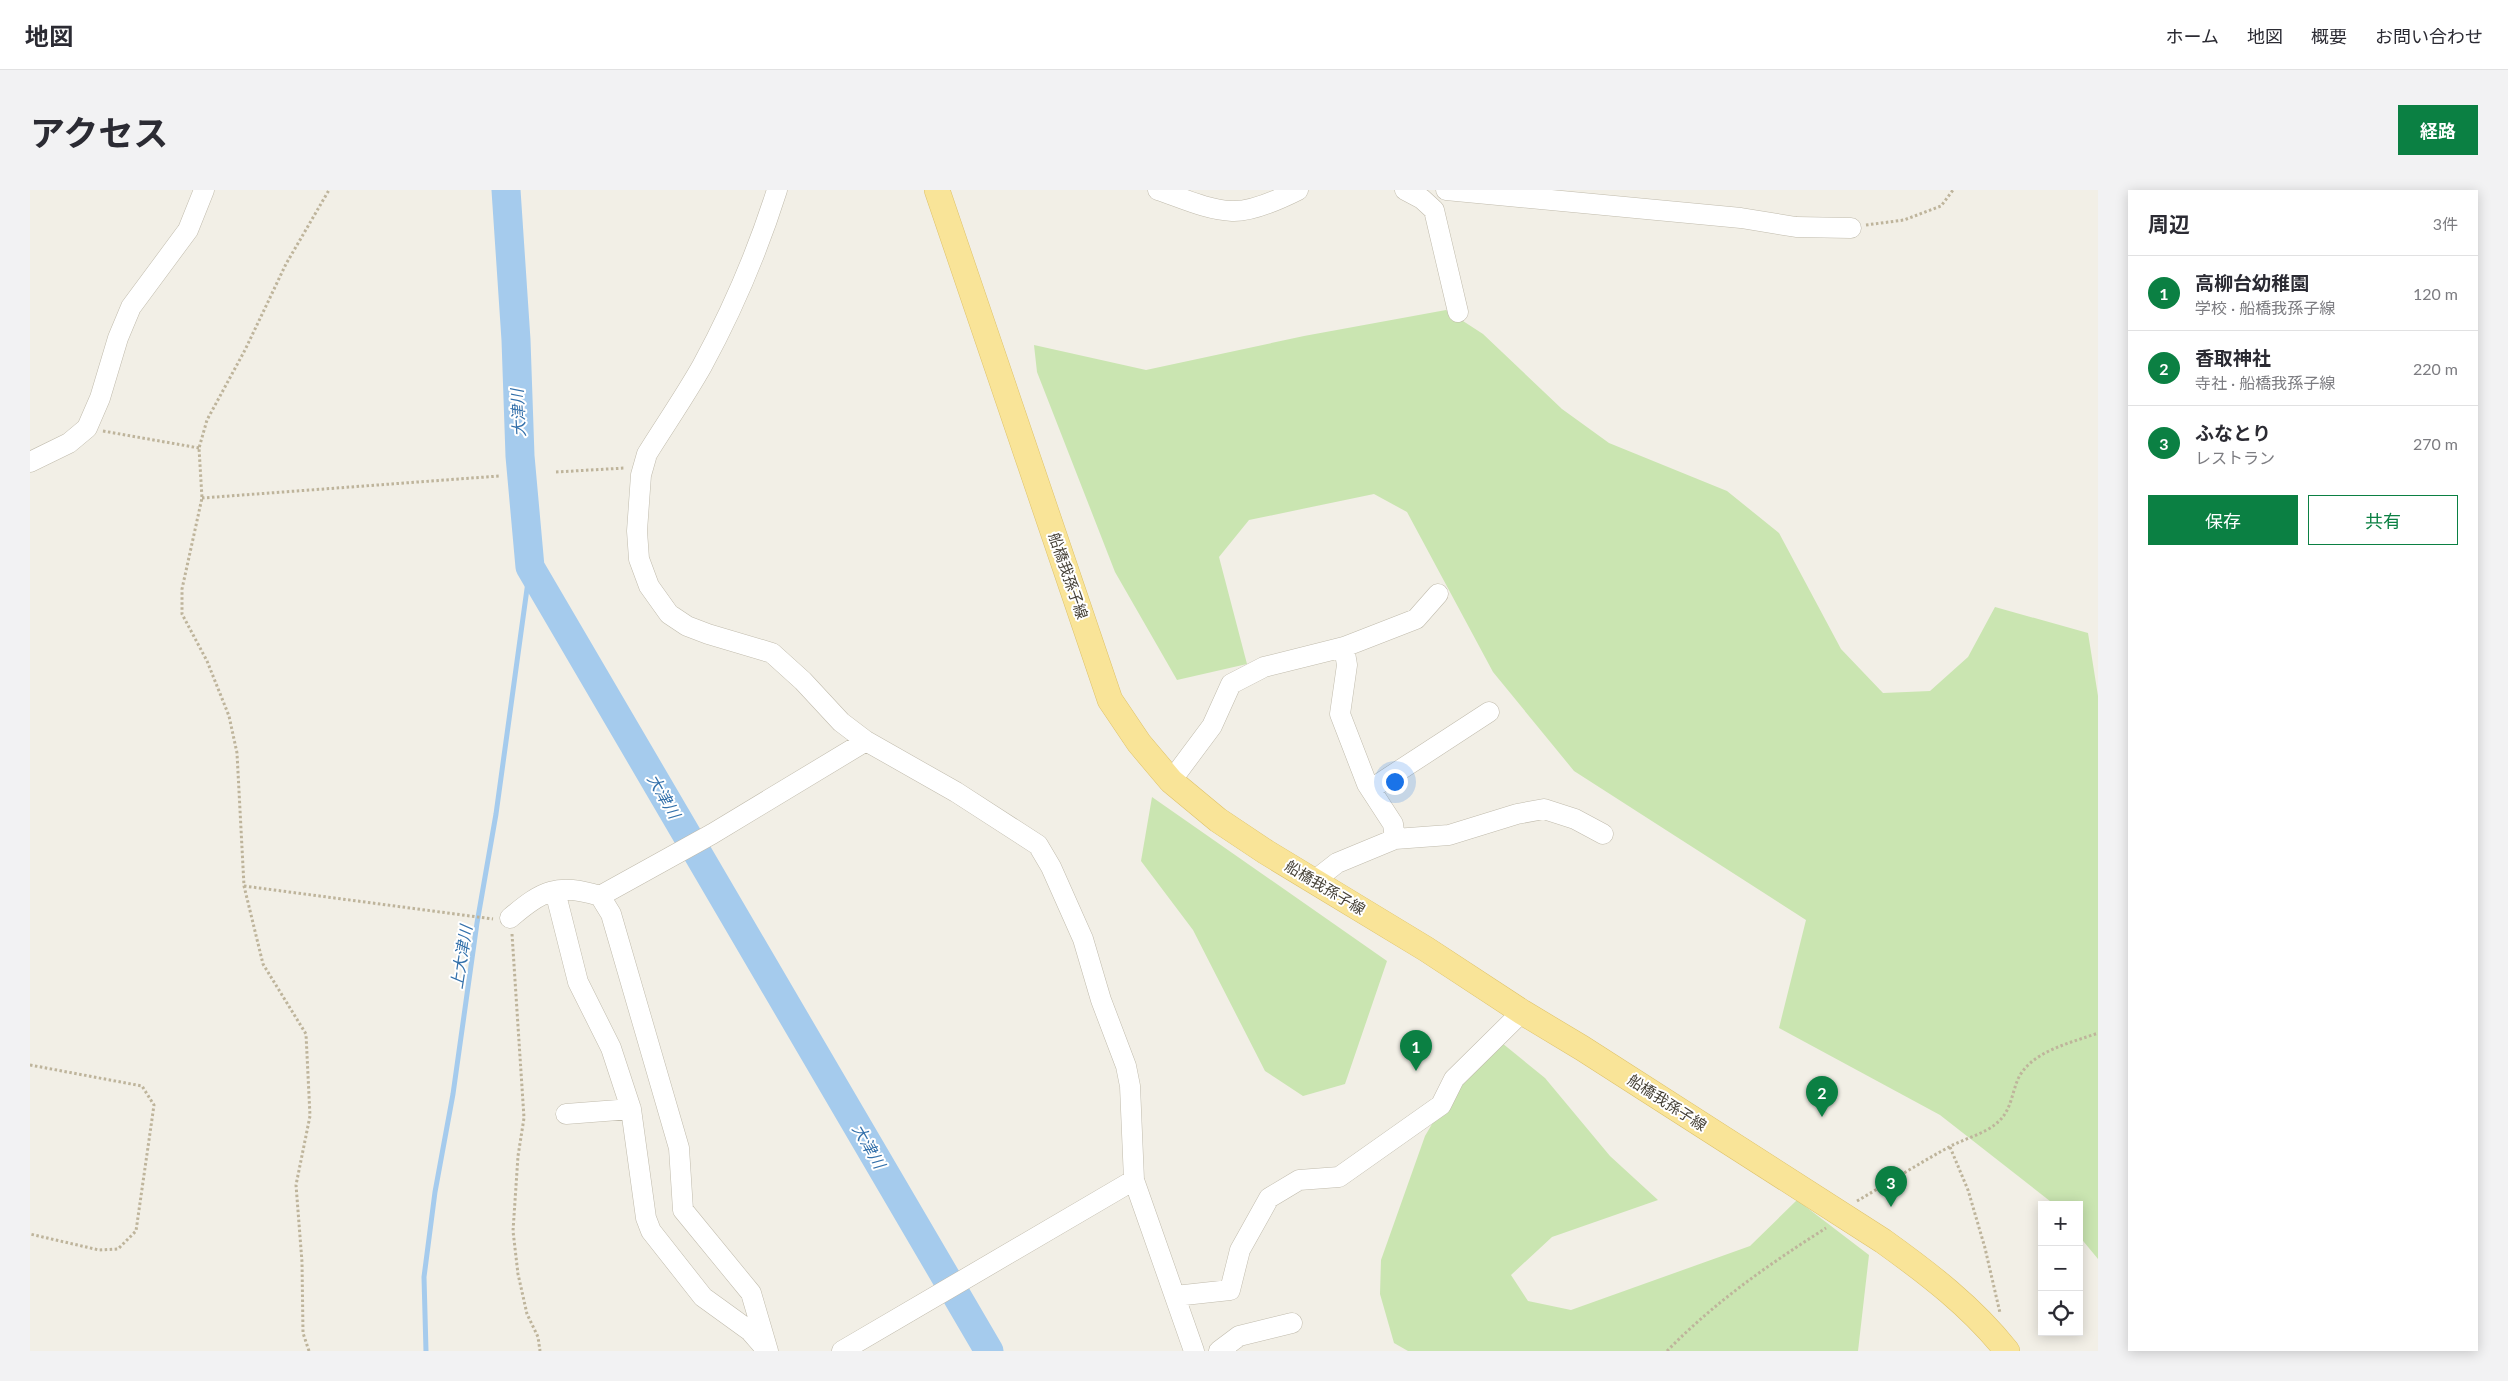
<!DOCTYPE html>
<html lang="ja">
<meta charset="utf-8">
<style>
body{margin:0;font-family:Lato,"Noto Sans JP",sans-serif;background:#f2f2f3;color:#2b2b33}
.controls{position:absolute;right:15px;bottom:15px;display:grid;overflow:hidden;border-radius:0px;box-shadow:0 2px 12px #0003}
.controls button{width:45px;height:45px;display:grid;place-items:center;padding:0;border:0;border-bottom:1px solid #e1e1e2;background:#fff;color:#2b2b33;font:25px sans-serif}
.you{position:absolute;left:1364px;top:591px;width:18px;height:18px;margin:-12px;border:4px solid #fff;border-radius:50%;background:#1a73e8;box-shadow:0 0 0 8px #1a73e833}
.badge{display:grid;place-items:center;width:32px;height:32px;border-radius:50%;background:#0b8043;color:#fff;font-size:16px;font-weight:700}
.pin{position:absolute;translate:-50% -41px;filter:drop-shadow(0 1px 2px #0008)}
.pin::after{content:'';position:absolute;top:26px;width:18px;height:15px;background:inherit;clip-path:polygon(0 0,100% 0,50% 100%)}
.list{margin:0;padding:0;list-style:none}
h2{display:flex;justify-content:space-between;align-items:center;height:65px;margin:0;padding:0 20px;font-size:21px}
h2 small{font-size:16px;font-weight:400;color:#7c7c81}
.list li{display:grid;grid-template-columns:32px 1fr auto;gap:15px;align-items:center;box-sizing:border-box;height:75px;padding:0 20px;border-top:1px solid #e1e1e2}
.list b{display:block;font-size:19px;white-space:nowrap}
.list p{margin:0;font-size:16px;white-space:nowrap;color:#7c7c81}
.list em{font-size:16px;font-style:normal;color:#7c7c81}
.actions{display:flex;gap:10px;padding:15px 20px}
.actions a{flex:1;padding:11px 0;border:1px solid #0b8043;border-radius:0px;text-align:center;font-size:18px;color:#0b8043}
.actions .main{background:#0b8043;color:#fff}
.icon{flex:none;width:28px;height:28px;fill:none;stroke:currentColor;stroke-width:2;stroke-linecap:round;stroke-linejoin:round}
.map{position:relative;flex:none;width:2068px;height:1161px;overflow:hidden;border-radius:0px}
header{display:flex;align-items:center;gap:30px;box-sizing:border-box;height:70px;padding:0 25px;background:#fff;border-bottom:1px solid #e1e1e2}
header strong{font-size:24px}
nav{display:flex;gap:28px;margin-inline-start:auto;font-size:18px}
.intro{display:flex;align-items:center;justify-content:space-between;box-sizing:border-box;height:120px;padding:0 30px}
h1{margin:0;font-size:35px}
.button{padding:12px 22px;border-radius:0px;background:#0b8043;color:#fff;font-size:18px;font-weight:700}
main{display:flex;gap:30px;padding:0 30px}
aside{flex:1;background:#fff;border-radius:0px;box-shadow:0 2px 12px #0003}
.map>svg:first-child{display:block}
.green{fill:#cae5b1}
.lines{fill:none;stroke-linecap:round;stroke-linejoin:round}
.stream{stroke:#a5cbed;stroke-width:5}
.river{stroke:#a5cbed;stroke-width:29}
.minor-casing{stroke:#c0bbac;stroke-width:21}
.major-casing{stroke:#dec269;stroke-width:26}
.path{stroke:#beb49b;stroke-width:3;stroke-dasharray:2.5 2.5;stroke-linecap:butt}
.minor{stroke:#fff;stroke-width:20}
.major{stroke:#f9e498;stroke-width:25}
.labels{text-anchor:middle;stroke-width:4;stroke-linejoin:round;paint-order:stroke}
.street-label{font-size:15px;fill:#454036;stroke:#fff}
.water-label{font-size:16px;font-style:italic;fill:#3471ab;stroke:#fff}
</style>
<header>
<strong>地図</strong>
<nav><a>ホーム</a><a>地図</a><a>概要</a><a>お問い合わせ</a></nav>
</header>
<div class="intro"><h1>アクセス</h1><a class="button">経路</a></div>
<main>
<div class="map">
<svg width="2068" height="1161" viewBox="0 0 2068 1161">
<rect width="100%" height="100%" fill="#f2efe6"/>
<path class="green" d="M1416,120L1453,144L1532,219L1579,253L1697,301L1749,343L1811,459L1853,503L1900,501L1938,467L1965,417L2058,443L2068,506V1069L2049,1046V1015H2025L1910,925L1749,838L1776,730L1544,581L1463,482L1377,322L1344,304L1219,330L1189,367L1217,474L1147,490L1085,382L1007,182L1004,155L1116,180L1274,146Z
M1122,607L1357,771L1315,894L1273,906L1235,881L1163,740L1111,671Z
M1472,853L1515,888L1580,966L1628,1010L1522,1047L1481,1085L1498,1111L1541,1120L1720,1056L1767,1010L1839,1065L1828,1161H1378L1364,1153L1350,1104L1351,1070L1395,946L1428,890Z"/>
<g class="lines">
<path class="stream" d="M396,1161L394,1087L405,1002L423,904L447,733L466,624L500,377"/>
<path class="river" d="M476,0L486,150L490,266L500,377L959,1161"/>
<defs>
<path id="minor" d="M747,0C728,60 702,121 672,176C655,206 635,235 617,264L611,285L607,341L609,369L619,396L639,424L657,436L678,444L742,463L773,491L811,532L836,551L926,602L1008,655L1021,677L1053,749L1071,810L1096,876L1100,896L1104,990L1164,1161
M1128,0C1152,8 1177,20 1202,21C1222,22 1250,9 1268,0
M1375,0L1392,9L1404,20L1428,122
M1416,0L1711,28L1766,37L1821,38
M0,272L39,253L57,238L70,208L88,148L101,117L158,40L174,0
M1314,457L1317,475L1310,524L1337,594L1363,634L1365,649
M1141,591L1182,536L1201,494L1234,477L1314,457L1386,429L1408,404
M1341,599L1459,522
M1284,691L1307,673L1365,649L1419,645L1487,624L1514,619L1545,629L1573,644
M525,701L548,792L581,858L601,919L616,1028L621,1041L673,1107L720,1141L734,1157
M570,706L682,644L836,551
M480,728C513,700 527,693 570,706L581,724L649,958L653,1020L721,1103L738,1161
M536,924L601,919
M1145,1106L1200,1100L1210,1060L1239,1008L1269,990L1309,987L1411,915L1424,889L1492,822
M812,1161L1104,990
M1189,1161L1209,1146L1262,1133"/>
<path id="major" d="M907,0L1080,510L1109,553L1141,591L1188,630L1236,662L1396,759L1492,822L1552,858L1853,1051C1899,1084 1942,1117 1977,1161"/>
</defs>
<use href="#minor" class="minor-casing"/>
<use href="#major" class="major-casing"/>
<path class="path" d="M1836,35L1874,30L1911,16L1923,0
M73,241L169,258
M526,282L595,278
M172,308L469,286
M214,696L463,729
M482,744L494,928L488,966L483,1041L488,1084L497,1124L508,1147L510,1161
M0,875L112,896L124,915L106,1041L88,1059L69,1060L0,1044
M1920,957L1938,1000L1955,1058L1970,1123
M1827,1011C1858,993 1888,974 1919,957C1935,948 1956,944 1969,931C1981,920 1982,903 1988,889C2001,861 2041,853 2068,843
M279,1161L273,1143L272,1072L266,995L280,926L276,844L233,774L214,696L207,563L199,526L177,471L152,424V399L172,308L169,258L177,230L215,160L256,74L299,0
M1637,1161C1686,1111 1738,1075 1796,1038"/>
<use href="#minor" class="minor"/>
<use href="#major" class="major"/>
</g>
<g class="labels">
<g class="street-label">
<text transform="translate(1038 386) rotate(71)" y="5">船橋我孫子線</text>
<text transform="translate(1295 698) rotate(31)" y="5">船橋我孫子線</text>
<text transform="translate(1637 913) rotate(33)" y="5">船橋我孫子線</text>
</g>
<g class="water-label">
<text transform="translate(488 223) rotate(-93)" y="6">大津川</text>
<text transform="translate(634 606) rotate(60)" y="6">大津川</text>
<text transform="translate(431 767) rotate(-81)" y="6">上大津川</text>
<text transform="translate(839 956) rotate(60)" y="6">大津川</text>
</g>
</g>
</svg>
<div class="controls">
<button>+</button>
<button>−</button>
<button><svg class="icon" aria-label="locate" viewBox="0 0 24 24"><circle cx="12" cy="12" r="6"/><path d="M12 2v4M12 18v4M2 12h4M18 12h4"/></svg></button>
</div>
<div class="you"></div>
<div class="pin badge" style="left:1386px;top:881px">1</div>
<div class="pin badge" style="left:1792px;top:927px">2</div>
<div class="pin badge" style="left:1861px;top:1017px">3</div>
</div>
<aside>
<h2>周辺<small>3件</small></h2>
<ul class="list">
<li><span class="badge">1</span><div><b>高柳台幼稚園</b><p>学校 · 船橋我孫子線</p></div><em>120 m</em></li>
<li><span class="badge">2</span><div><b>香取神社</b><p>寺社 · 船橋我孫子線</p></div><em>220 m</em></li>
<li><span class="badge">3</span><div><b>ふなとり</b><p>レストラン</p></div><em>270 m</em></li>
</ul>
<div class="actions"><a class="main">保存</a><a>共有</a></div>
</aside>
</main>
